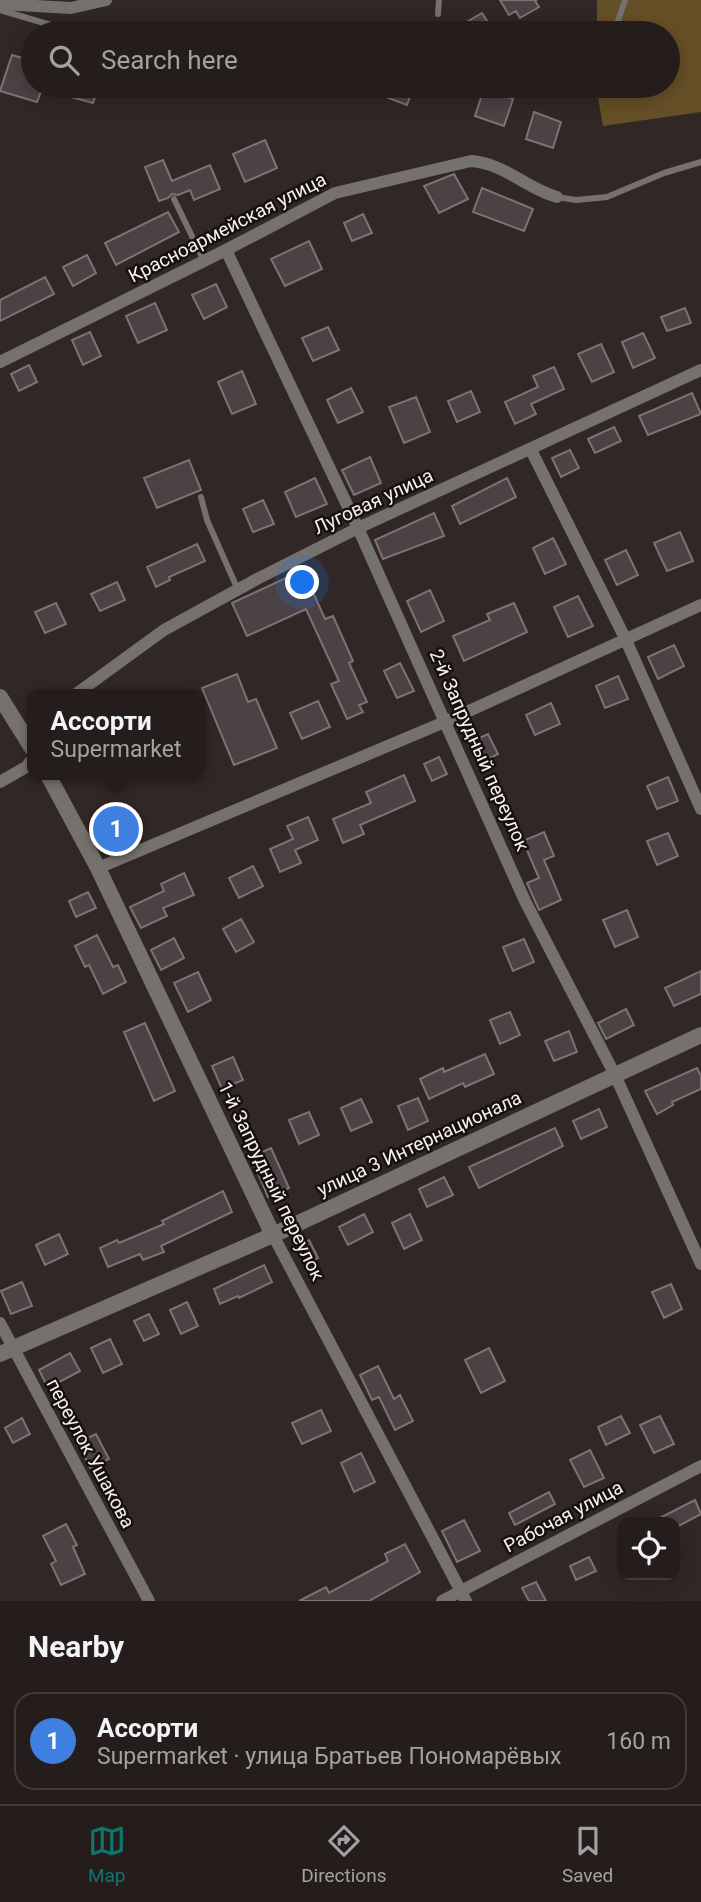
<!DOCTYPE html>
<meta charset="utf-8">
<style>
body{margin:0;font-family:Roboto,sans-serif;background:#312a29;color:#f1f3f6}
.controls{position:absolute;right:21px;bottom:21px;display:grid;overflow:hidden;border-radius:14px;box-shadow:0 4px 18px #0003}
.controls button{width:63px;height:63px;display:grid;place-items:center;padding:0;border:0;border-bottom:2px solid #423b3b;background:#251d1c;color:#f1f3f6;font:35px sans-serif}
.you{position:absolute;left:303px;top:583px;width:24px;height:24px;margin:-18px;border:5px solid #fff;border-radius:50%;background:#1a73e8;box-shadow:0 0 0 10px #1a73e833}
.badge{display:grid;place-items:center;width:46px;height:46px;border-radius:50%;background:#0f766e;color:#fff;font-size:23px;font-weight:700}
.pin{position:absolute;translate:-50% -50%;border:4px solid #fff;box-shadow:0 2px 7px #0006}
.popup{position:absolute;left:27px;top:689px;width:178px;height:91px;box-sizing:border-box;display:grid;place-content:center;border-radius:14px;background:#251d1c;filter:drop-shadow(0 2px 5px #0005);font-size:23px;white-space:nowrap;color:#a3a2a3}
.popup b{font-size:26px;color:#f1f3f6}
.popup::after{content:'';position:absolute;left:50%;top:100%;margin-left:-14px;border:14px solid transparent;border-top-color:#251d1c}
.list{margin:0;padding:0;list-style:none}
h2{display:flex;justify-content:space-between;align-items:center;height:91px;margin:0;padding:0 28px;font-size:30px}
h2 small{font-size:23px;font-weight:400;color:#a3a2a3}
.list li{display:grid;grid-template-columns:46px 1fr auto;gap:21px;align-items:center;box-sizing:border-box;height:98px;margin:0 14px 14px;padding:0 14px;border:2px solid #423b3b;border-radius:21px}
.list b{display:block;font-size:26px;white-space:nowrap}
.list p{margin:0;font-size:23px;white-space:nowrap;color:#a3a2a3}
.list em{font-size:23px;font-style:normal;color:#a3a2a3}
.icon{flex:none;width:38px;height:38px;fill:none;stroke:currentColor;stroke-width:2;stroke-linecap:round;stroke-linejoin:round}
.map{position:relative;flex:none;width:701px;height:1601px;overflow:hidden}
.search{position:absolute;background:#251d1c;box-shadow:0 4px 18px #0003;left:21px;right:21px;top:21px;height:77px;display:flex;align-items:center;gap:18px;box-sizing:border-box;padding:0 24px;border-radius:38px;color:#a3a2a3;font-size:26px}
.sheet{height:203px;background:#251d1c}
nav{display:flex;justify-content:space-around;align-items:center;box-sizing:border-box;height:98px;border-top:2px solid #423b3b;background:#251d1c;font-size:19px;color:#a3a2a3}
nav a{display:grid;justify-items:center;gap:4px}
nav .on{color:#0f766e}
.map>svg:first-child{display:block}
.green{fill:#654f26}
.building{fill:#4c4143;stroke:#7e7274;stroke-width:2}
.lines{fill:none;stroke-linecap:round;stroke-linejoin:round}
.service{stroke:#75716e;stroke-width:6}
.minor{stroke:#75716e;stroke-width:12}
.tertiary{stroke:#75716e;stroke-width:16}
.labels{text-anchor:middle;stroke-width:5;stroke-linejoin:round;paint-order:stroke}
.street-label{font-size:19px;fill:#f8f1f0;stroke:#161110}
</style>
<div class="map">
<svg width="701" height="1601" viewBox="0 0 701 1601">
<rect width="100%" height="100%" fill="#312726"/>
<path class="green" d="M597,0H701V112L603,126L596,86H668V33H597Z"/>
<path class="building" d="M500,0H537L535,1L539,7L520,18L516,11L509,15Z
M482,13L492,29L485,33H462L458,27Z
M12,55L33,61V86H43L37,102L0,91Z
M67,86H99L93,103L64,95Z
M387,86H414L407,105L383,96Z
M484,88L513,99L504,126L475,116Z
M534,112L561,122L553,148L526,139Z
M265,140L277,168L245,182L233,154Z
M163,160L172,181L210,165L220,189L194,200L190,190L178,195L172,194L168,198L159,201L145,167Z
M454,174L468,199L439,213L424,186Z
M482,188L533,209L524,231L473,212Z
M168,212L179,232L116,265L105,243Z
M363,214L372,233L352,241L344,223Z
M309,241L322,269L285,286L271,259Z
M87,255L96,273L73,286L63,267Z
M45,277L54,294L0,321V300Z
M216,284L227,307L204,319L192,295Z
M155,303L167,330L138,343L126,316Z
M685,308L691,323L667,331L661,317Z
M328,327L339,350L313,361L302,338Z
M90,332L101,356L83,365L72,340Z
M643,333L655,358L633,368L622,342Z
M601,344L614,372L592,382L578,354Z
M29,365L37,382L19,391L11,374Z
M554,367L564,389L531,404L536,414L515,424L505,402L538,387L533,376Z
M242,371L256,404L232,414L218,382Z
M351,388L363,412L338,423L327,400Z
M471,391L480,412L457,422L448,401Z
M692,393L701,414L648,435L639,416Z
M416,397L430,432L404,443L389,407Z
M614,427L621,441L595,453L588,439Z
M570,450L579,468L561,477L552,458Z
M370,457L381,483L354,495L342,470Z
M189,460L201,490L157,508L144,478Z
M315,478L327,504L296,517L285,492Z
M507,478L516,497L460,524L452,506Z
M263,500L274,524L253,532L243,509Z
M434,513L444,536L383,559L375,540Z
M680,532L693,561L667,571L654,543Z
M553,538L566,564L545,574L533,548Z
M197,544L205,561L169,577L170,580L156,587L147,567Z
M626,550L638,575L617,585L605,560Z
M303,570L325,619L333,616L353,661L349,663L367,702L359,705L363,712L347,719L331,684L339,681L306,609L247,636L232,603Z
M117,582L125,600L100,611L91,594Z
M430,590L444,621L421,632L407,601Z
M578,596L593,626L568,637L554,607Z
M56,603L66,624L45,633L35,612Z
M514,603L527,632L464,661L453,636L490,620L487,614Z
M674,645L684,666L658,679L648,657Z
M400,663L414,691L397,698L384,671Z
M237,674L248,702L256,699L277,748L234,765L202,688Z
M618,676L628,699L605,708L596,686Z
M318,701L330,727L302,739L290,713Z
M551,703L560,724L535,735L526,715Z
M488,734L498,754L478,764L468,743Z
M439,757L447,774L432,781L424,764Z
M404,775L415,801L360,825L364,834L343,843L333,819L371,803L366,792Z
M668,777L678,801L657,809L647,786Z
M120,808L132,831L111,842L99,819Z
M308,817L318,840L295,850L301,863L280,872L270,849L293,839L287,826Z
M544,832L554,856L544,860L561,900L539,910L527,883L539,878L523,841Z
M668,833L678,856L657,865L647,841Z
M253,866L263,886L239,898L229,878Z
M184,873L194,895L163,908L167,916L141,928L130,907L164,891L161,884Z
M88,892L96,908L76,917L69,901Z
M627,910L638,937L615,947L603,920Z
M241,919L254,942L236,952L223,929Z
M97,935L113,967L118,965L126,982L103,994L89,965L85,967L75,946Z
M174,938L184,958L161,970L151,950Z
M524,939L534,962L513,971L503,947Z
M701,971V994L674,1006L665,988Z
M198,972L211,1000L188,1012L174,983Z
M626,1009L634,1025L606,1039L598,1023Z
M510,1012L520,1035L500,1044L490,1020Z
M145,1023L175,1091L154,1101L124,1032Z
M569,1031L577,1052L554,1061L545,1041Z
M485,1054L494,1074L465,1087L463,1083L429,1099L420,1079L443,1068L444,1072Z
M233,1057L243,1080L222,1089L212,1066Z
M697,1068L701,1076V1089L672,1102L673,1105L657,1114L645,1091Z
M418,1098L428,1121L408,1130L398,1106Z
M361,1099L372,1122L351,1131L341,1108Z
M599,1109L607,1127L581,1139L573,1121Z
M309,1112L319,1135L299,1144L289,1120Z
M555,1128L563,1146L479,1188L469,1167Z
M271,1148L289,1188L268,1197L251,1157Z
M444,1177L453,1195L427,1207L419,1189Z
M223,1191L232,1212L161,1246L164,1252L143,1260L140,1254L108,1267L100,1248L117,1240L119,1243L164,1224L162,1221Z
M364,1214L373,1232L348,1245L339,1227Z
M410,1214L422,1240L404,1249L392,1223Z
M59,1234L68,1254L45,1265L36,1245Z
M309,1240L318,1258L305,1265L296,1247Z
M264,1265L272,1282L239,1298L238,1296L220,1304L214,1289Z
M22,1282L32,1306L11,1314L1,1291Z
M671,1284L682,1309L664,1318L652,1292Z
M187,1302L198,1326L181,1334L170,1310Z
M149,1314L159,1334L144,1341L134,1321Z
M110,1339L122,1364L103,1373L91,1348Z
M489,1348L505,1381L481,1393L465,1360Z
M70,1353L80,1371L48,1388L39,1370Z
M378,1366L394,1399L400,1395L413,1421L395,1430L379,1397L372,1400L360,1375Z
M321,1410L331,1431L302,1444L292,1423Z
M621,1416L630,1433L606,1445L598,1427Z
M660,1416L674,1444L654,1453L640,1425Z
M22,1418L30,1434L13,1443L5,1428Z
M96,1434L109,1459L90,1468L78,1442Z
M590,1450L604,1478L584,1487L570,1460Z
M361,1453L375,1482L354,1492L341,1463Z
M549,1492L555,1504L515,1525L509,1513Z
M695,1500L701,1514L675,1528V1522H652Z
M464,1520L480,1551L457,1562L442,1531Z
M66,1524L77,1545L73,1547L85,1574L61,1585L51,1564L56,1561L43,1536Z
M405,1544L420,1572L369,1601H299L326,1587L329,1593L388,1561L385,1554Z
M589,1557L596,1571L576,1580L570,1566Z
M536,1582L546,1601H529L522,1588Z"/>
<g class="lines">
<path class="service" d="M0,10L78,33
M438,14L439,0
M614,33L625,0
M557,197L576,200L607,197L664,173L701,162
M174,199L204,261
M201,497L207,520L238,590"/>
<path class="minor" d="M0,4L71,8L106,0
M226,250L358,528L525,901L615,1075L701,1264
M0,362L226,250L335,193L471,161C504,163 527,189 557,197
M531,450L625,638L701,809
M76,694L164,630L259,578L358,528L701,370
M0,782L26,767L32,760
M98,868L447,721L701,605
M273,1235L466,1601
M0,1323L149,1601
M442,1601L701,1466"/>
<path class="tertiary" d="M0,697L32,748
M48,775L98,868L273,1235
M0,1354L273,1235L701,1035"/>
</g>
<g class="labels">
<g class="street-label">
<text transform="translate(227 227) rotate(-27)" y="7">Красноармейская улица</text>
<text transform="translate(373 501) rotate(-25)" y="7">Луговая улица</text>
<text transform="translate(480 750) rotate(66)" y="7">2-й Запрудный переулок</text>
<text transform="translate(419 1143) rotate(-25)" y="7">улица 3 Интернационала</text>
<text transform="translate(272 1181) rotate(64)" y="7">1-й Запрудный переулок</text>
<text transform="translate(91 1453) rotate(62)" y="7">переулок Ушакова</text>
<text transform="translate(563 1516) rotate(-28)" y="7">Рабочая улица</text>
</g>
</g>
</svg>
<div class="controls">
<button><svg class="icon" aria-label="locate" viewBox="0 0 24 24"><circle cx="12" cy="12" r="6"/><path d="M12 2v4M12 18v4M2 12h4M18 12h4"/></svg></button>
</div>
<div class="you"></div>
<div class="pin badge" style="left:116px;top:829px;background:#3f7fe0">1</div>
<div class="popup"><b>Ассорти</b>Supermarket</div>
<div class="search"><svg class="icon" aria-label="search" viewBox="0 0 24 24"><circle cx="10" cy="10" r="6"/><path d="M15 15l6 6"/></svg>Search here</div>
</div>
<section class="sheet">
<h2>Nearby<small></small></h2>
<ul class="list">
<li><span class="badge" style="background:#3f7fe0">1</span><div><b>Ассорти</b><p>Supermarket · улица Братьев Пономарёвых</p></div><em>160 m</em></li>
</ul>
</section>
<nav>
<a class="on"><svg class="icon" aria-label="map" viewBox="0 0 24 24"><path d="M3 6l6-2 6 2 6-2v14l-6 2-6-2-6 2zM9 4v14M15 6v14"/></svg>Map</a>
<a><svg class="icon" aria-label="directions" viewBox="0 0 24 24"><path d="M12 3l9 9-9 9-9-9zM9 14v-3h6M13 9l2 2-2 2"/></svg>Directions</a>
<a><svg class="icon" aria-label="saved" viewBox="0 0 24 24"><path d="M7 4h10v16l-5-4-5 4z"/></svg>Saved</a>
</nav>
